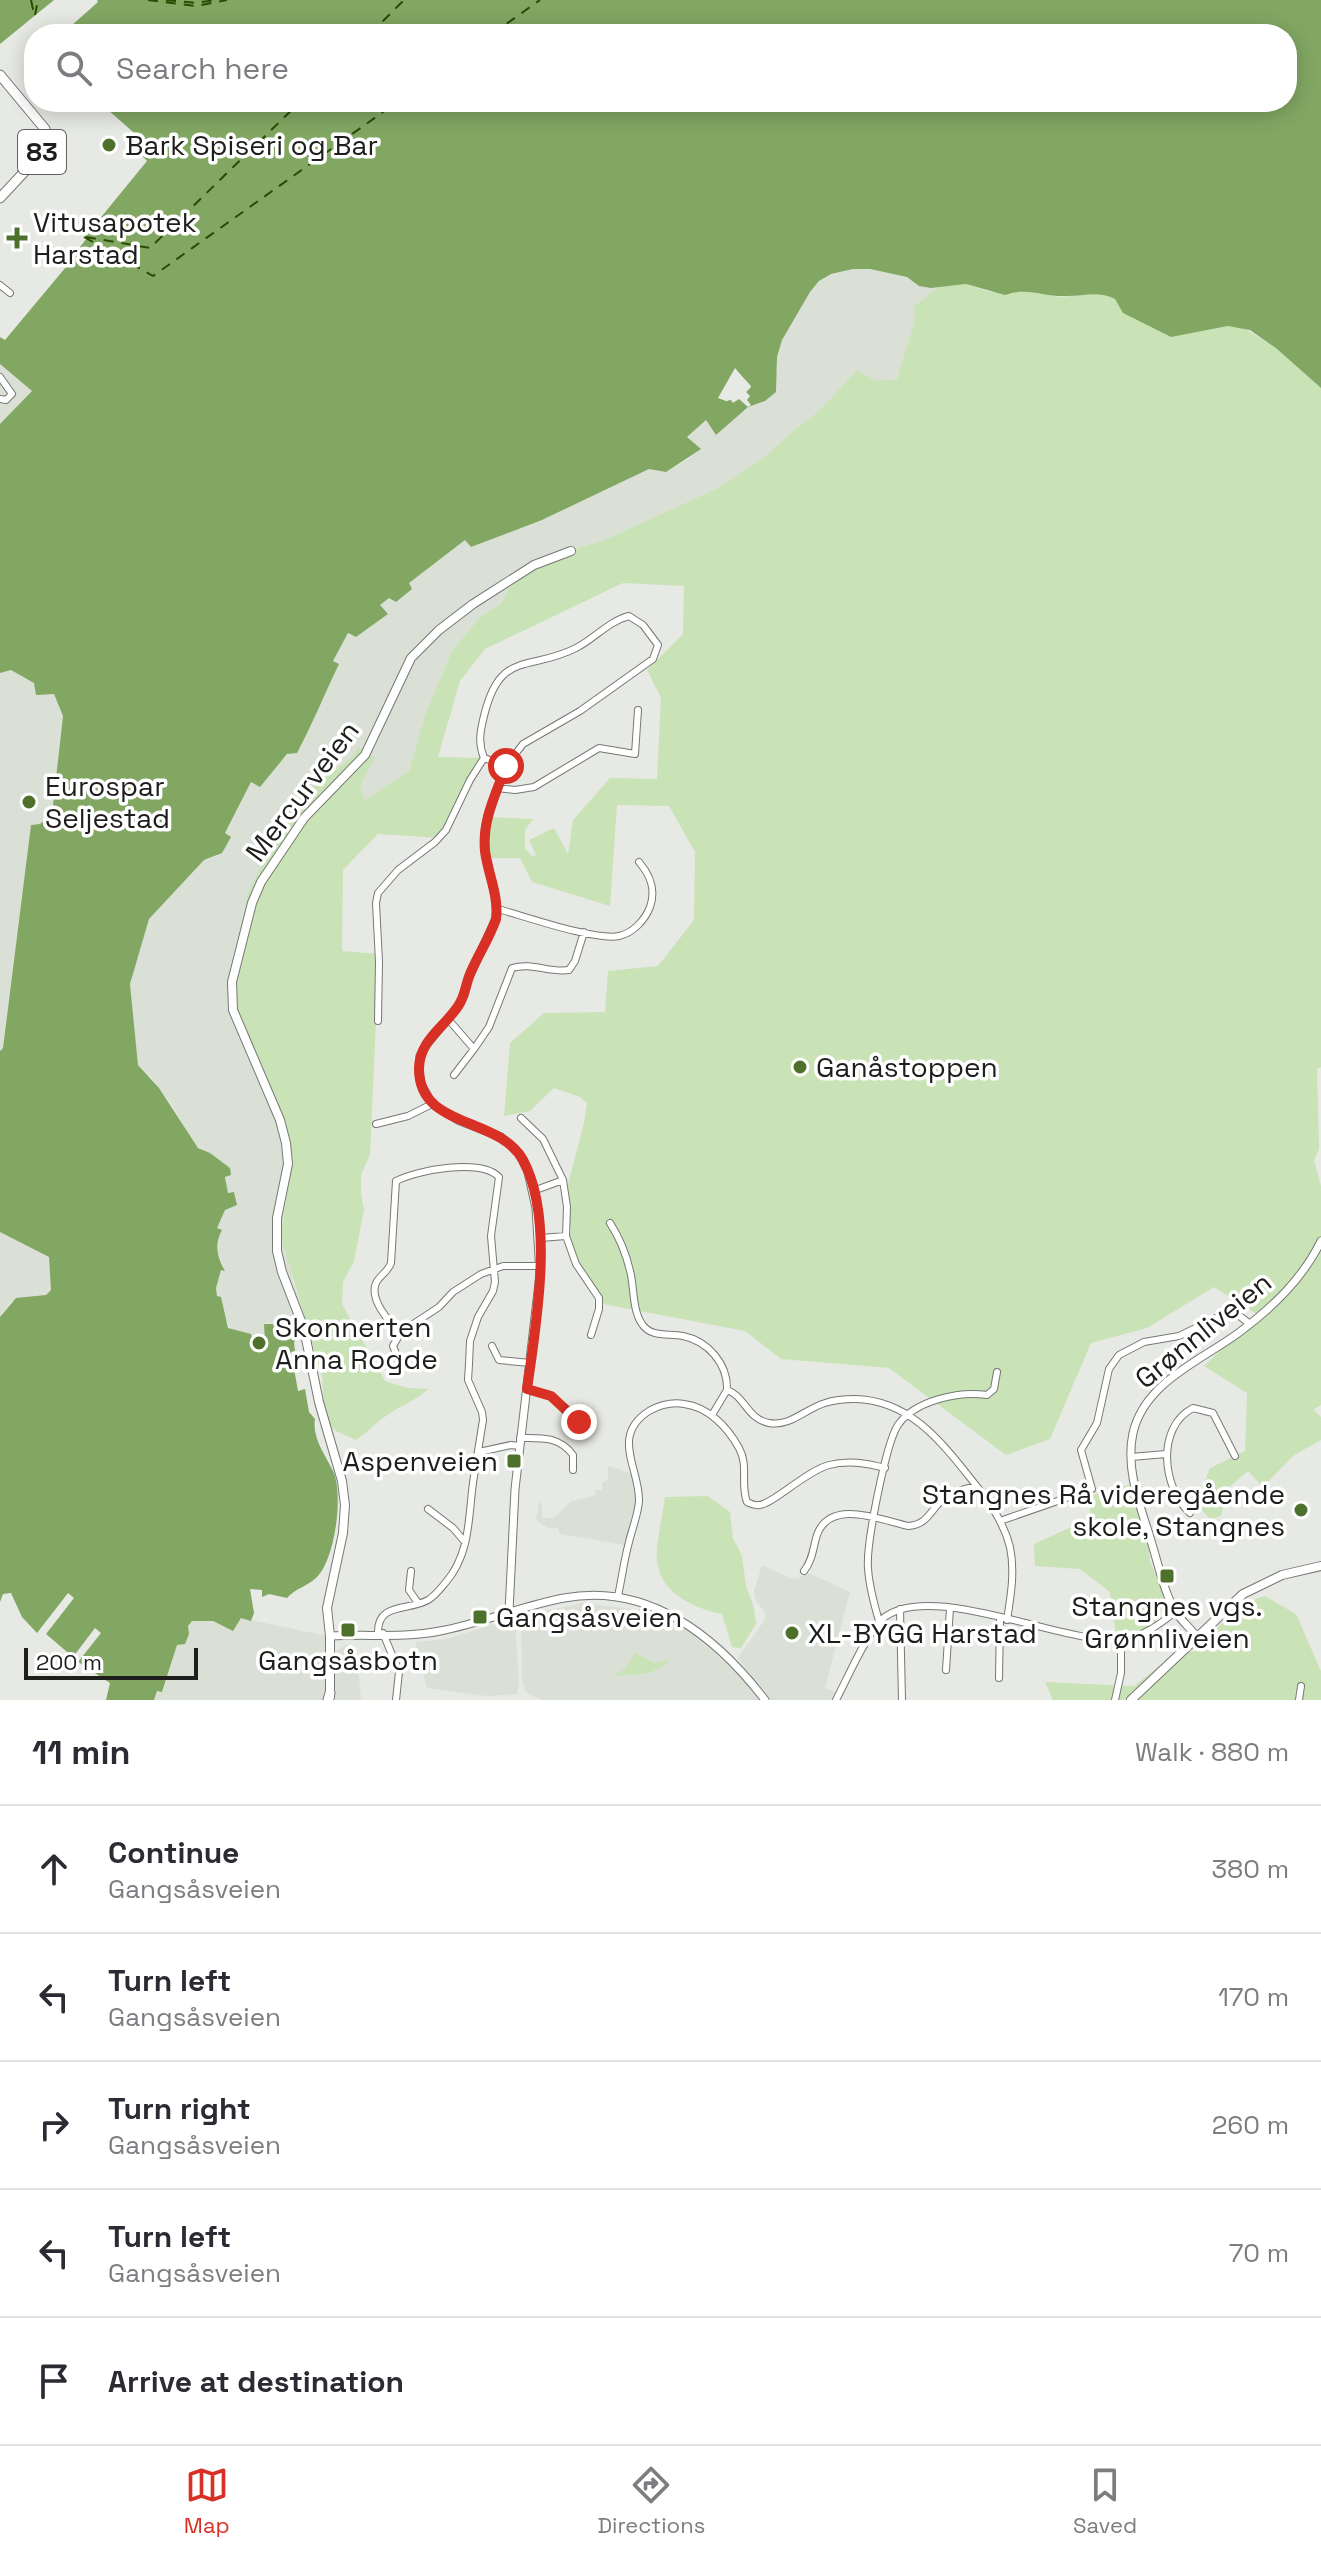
<!DOCTYPE html>
<meta charset="utf-8">
<style>
body{margin:0;font-family:"Space Grotesk",sans-serif;background:#f2f2f3;color:#2b2b33}
.scale{position:absolute;left:24px;bottom:20px;width:174px;box-sizing:border-box;padding-left:8px;border:4px solid #1e1f1d;border-top:0;font-size:22px;line-height:28px;white-space:nowrap;color:#1e1f1d;-webkit-text-stroke:6px #fff;paint-order:stroke}
.stop{position:absolute;width:24px;height:24px;margin:-18px;border:6px solid #d93025;border-radius:50%;background:#fff}
.stop.end{background:#d93025;border-color:#fff;box-shadow:0 2px 8px #0008}
.list{margin:0;padding:0;list-style:none}
h2{display:flex;justify-content:space-between;align-items:center;height:104px;margin:0;padding:0 32px;font-size:34px}
h2 small{font-size:26px;font-weight:400;color:#7c7c81}
.list li{display:grid;grid-template-columns:52px 1fr auto;gap:24px;align-items:center;box-sizing:border-box;height:128px;padding:0 32px;border-top:2px solid #e1e1e2}
.list b{display:block;font-size:30px;white-space:nowrap}
.list p{margin:0;font-size:26px;white-space:nowrap;color:#7c7c81}
.list em{font-size:26px;font-style:normal;color:#7c7c81}
.icon{flex:none;width:44px;height:44px;fill:none;stroke:currentColor;stroke-width:2;stroke-linecap:round;stroke-linejoin:round}
.map{position:relative;flex:none;width:1321px;height:1700px;overflow:hidden}
.search{position:absolute;background:#fff;box-shadow:0 4px 20px #0003;left:24px;right:24px;top:24px;height:88px;display:flex;align-items:center;gap:20px;box-sizing:border-box;padding:0 28px;border-radius:32px;color:#7c7c81;font-size:30px}
.sheet{height:744px;background:#fff}
nav{display:flex;justify-content:space-around;align-items:center;box-sizing:border-box;height:112px;border-top:2px solid #e1e1e2;background:#fff;font-size:22px;color:#7c7c81}
nav a{display:grid;justify-items:center;gap:4px}
nav .on{color:#d93025}
.map>svg:first-child{display:block}
.built{fill:#dae0d5}
.green{fill:#cae3b6}
.water{fill:#82a763;fill-rule:evenodd}
.pier{fill:#e7e9e4}
.lines{fill:none;stroke-linecap:round;stroke-linejoin:round}
.ferry{stroke:#2b4b00;stroke-width:2;stroke-dasharray:10 8;stroke-linecap:butt}
.minor-casing{stroke:#757874;stroke-width:8}
.tertiary-casing{stroke:#757874;stroke-width:9}
.secondary-casing{stroke:#757874;stroke-width:10}
.trunk-casing{stroke:#757874;stroke-width:11}
.minor{stroke:#fff;stroke-width:6}
.tertiary{stroke:#fff;stroke-width:7}
.secondary{stroke:#fff;stroke-width:8}
.trunk{stroke:#fff;stroke-width:9}
.route{stroke:#d93025;stroke-width:10}
.poi-dot{fill:#4d712a;stroke:#fff;stroke-width:3}
.labels{text-anchor:middle;stroke-width:7;stroke-linejoin:round;paint-order:stroke}
.shield{fill:#fff;stroke:#626261;stroke-width:2}
.shield-label{font-size:26px;font-weight:bold;fill:#1e1f1d}
.poi-label{font-size:28px;fill:#1e1f1d;stroke:#fff;text-anchor:start}
.street-label{font-size:28px;fill:#1e1f1d;stroke:#fff}
</style>
<div class="map">
<svg width="1321" height="1700" viewBox="0 0 1321 1700">
<rect width="100%" height="100%" fill="#e7e9e4"/>
<path class="built" d="M853,269H870L907,277L931,288L939,287L913,307L915,320L897,379L876,381L857,370L819,411L788,435L765,457L718,488L607,539L544,559L509,588L501,604L480,617L452,651L425,715L409,771L364,801L360,786L359,748L351,758L311,789L247,894L235,980L281,1113L292,1157L284,1203L293,1282L311,1331L296,1332L293,1325L265,1323V1341L252,1342L241,1331H231L217,1297L216,1288L221,1270H225L217,1252V1228L225,1210L237,1201L234,1192L228,1193L224,1164L193,1143L175,1110L152,1078L138,1065L130,984L149,919L204,860L217,856L225,834L251,782L260,787L272,769L291,752L317,710L338,664L333,661L348,633L356,637L388,614L380,605L465,540L471,547L542,520L649,469L666,472L689,459L694,453L691,442L687,438L706,420L716,434L748,407L765,401L777,371V357L782,340L810,292L822,279L831,274Z
M0,364L32,391L1,424H0Z
M11,670L54,694L63,716L52,815L40,824L31,825L3,1048L0,1051V673Z
M0,1232L49,1257L51,1291L46,1295L11,1301L0,1317Z
M608,1466L630,1473L636,1501L625,1545L560,1534L558,1528H548L539,1522L536,1519L539,1503H542V1518H554L571,1501L595,1496V1490H602V1483L608,1479Z
M762,1565L792,1579L800,1578L804,1571L850,1592L825,1688L839,1693L834,1700H769L738,1658L766,1618L764,1611L756,1601L754,1591Z
M582,1603L640,1610L695,1634L739,1675L760,1700H543L530,1695L525,1691L522,1679L521,1616Z
M241,1618L327,1636L326,1700H154L157,1691L163,1692L177,1644L192,1621H213L232,1630Z
M515,1618L519,1685L517,1694L487,1696L427,1688L415,1642L446,1639Z
M347,1644L358,1665L361,1700H333L336,1651Z"/>
<path class="green" d="M966,284L990,292L1036,291L1060,297L1102,293L1115,299L1128,315L1171,337L1228,326L1244,328L1277,349L1321,388V1067L1317,1069L1319,1149L1314,1160L1321,1186V1405L1313,1410L1321,1417V1440L1294,1455L1263,1487L1248,1471L1228,1488L1221,1516L1210,1519L1196,1504L1210,1468L1245,1451L1247,1393L1204,1366L1258,1315L1214,1287L1147,1328L1091,1343L1050,1439L1006,1455L889,1368L781,1359L745,1331L603,1304L568,1254L571,1227L568,1226V1184L584,1123L587,1103L580,1097L554,1088L530,1111L504,1116L510,1043L544,1013L605,1012L608,971L658,966L694,920L695,852L669,806L617,805L610,906L532,882L520,858H486L487,817L533,819L525,830V849L532,856L536,855L529,840L554,828L568,854L573,820L610,778L657,779L661,698L647,670L683,634L684,586L623,583L485,649L460,681L438,757L480,758L439,838L378,834L343,870L342,951L379,954L370,1155L361,1175V1193L364,1210L354,1261L343,1282L342,1304L385,1381L407,1388L429,1389C416,1400 400,1406 386,1416C375,1423 367,1433 356,1440L336,1431L330,1425L324,1409L322,1376L281,1237L292,1156L281,1113L234,1005L235,980L247,894L270,849L311,789L351,758L359,747L375,757L360,786L365,800L409,771L425,715L452,651L480,617L501,604L509,588L544,559L607,539L718,488L765,457L788,435L819,411L857,370L876,381L897,379L915,320L913,307L939,287Z
M1132,1484L1148,1540L1150,1562L1161,1586L1165,1608L1151,1627L1117,1642L1110,1592L1080,1569L1035,1566L1034,1544L1089,1519L1092,1495Z
M708,1496L730,1512L733,1538L742,1556L746,1586L754,1608L756,1624L741,1648L732,1647L722,1614C695,1609 660,1593 657,1561C655,1546 663,1514 665,1497Z
M1265,1596L1296,1614L1321,1671V1700H1053L1045,1682L1134,1686L1181,1649L1195,1652C1215,1630 1235,1605 1265,1596Z
M635,1653L655,1663L670,1659C658,1675 633,1676 614,1675L626,1668Z"/>
<path class="water" d="M0,0H54L0,44Z
M97,0H1321V388L1277,349L1250,330L1228,326L1171,337L1123,313L1115,299C1097,290 1083,297 1063,296C1042,296 1026,287 1005,295L966,284L931,288L919,286L907,277L870,269H853L831,274L819,281L810,292L782,340L777,357L776,392L765,401L748,407L716,435L706,420L687,437L701,449L666,472L649,469L542,520L471,547L465,540L409,583L412,589L396,602L389,598L380,605L388,614L356,637L348,633L333,661L339,664C324,695 313,723 297,753L287,754L260,787L251,782L225,833L231,837L222,853L204,860L149,919L130,984L138,1065L159,1088L198,1148L210,1153L230,1168L231,1175L225,1177L228,1193L234,1192L237,1205L225,1210L217,1228L222,1230C214,1244 217,1257 225,1271L221,1270L216,1288L217,1296L221,1297L228,1328L251,1334L253,1342L265,1341L264,1324H293L299,1337L294,1342L295,1351L291,1352L298,1391L305,1389L309,1412L315,1419C312,1438 325,1454 333,1471C344,1494 335,1559 317,1577C308,1586 296,1588 287,1598L269,1594L262,1597V1590L250,1589L254,1613L251,1621L241,1618L233,1631L213,1621H192L188,1626L189,1634L185,1644L177,1645L162,1692L157,1691L154,1700H106L110,1683L78,1662L101,1633L95,1628L73,1657L46,1634L74,1598L68,1593L37,1633L22,1617L11,1593L3,1594L0,1602V1317L16,1298L46,1295L51,1290L49,1257L0,1232V1051L3,1048L31,825L40,824L52,814L63,716L54,694L36,695L34,683L11,670L0,673V424L32,391L0,364V337L5,340L81,249L80,247L87,238L83,234L93,227L147,161L138,151L143,148L141,139L99,102H1287V34H62L98,2ZM735,369L751,386L746,392L749,396L743,402L739,398L726,401L719,398Z"/>
<path class="pier" d="M735,368L751,387L746,392L750,396L747,400L751,405L748,407L739,399L733,403L730,399L727,401L718,398Z"/>
<g class="lines">
<path class="ferry" d="M31,0L34,14
M148,0L196,6L227,0
M166,0L196,3L215,0
M35,15L38,0
M370,34L404,0
M492,34L540,0
M84,237L153,276L397,102
M86,237L150,248L300,102"/>
<defs>
<path id="minor" d="M0,285L10,293
M0,377L12,394L6,400L0,399
M629,616L643,625L658,645L653,659L580,711L523,744L506,766L484,758C478,743 480,732 484,716C500,649 529,672 576,648C594,639 609,621 629,616Z
M497,788L515,790L534,787L599,748L635,754L638,710
M498,909C524,916 595,941 619,936C633,933 645,920 650,907C656,890 651,876 639,862
M448,1019L474,1049L489,1027L512,968C532,962 549,973 569,970L575,961L584,932
M378,1021L379,962L376,903L378,893L398,870L435,842L446,830L470,780L484,758
M454,1075L474,1049
M521,1118L543,1139L563,1180L533,1191
M376,1124L408,1116L432,1104
M610,1223C621,1240 627,1256 631,1275C634,1291 633,1311 642,1324C651,1338 669,1333 683,1336C708,1341 728,1364 727,1390L712,1415
M566,1236L576,1264L599,1298V1309L591,1335
M540,1238L566,1236L567,1207L563,1180
M401,1332L439,1307L453,1292L481,1274L503,1266H540
M492,1346L499,1360L530,1363
M527,1389L551,1396L579,1422
M727,1390C745,1396 747,1419 769,1423C790,1427 805,1409 825,1403C834,1400 845,1399 855,1399C911,1400 943,1444 975,1484C990,1503 1004,1523 1010,1547C1015,1571 1011,1595 1007,1620
M520,1438C541,1438 559,1436 573,1455V1470
M479,1452L511,1445L519,1446
M1131,1457L1166,1454
M428,1509L453,1528L465,1542
M1190,1513C1162,1488 1156,1427 1193,1408L1213,1413L1235,1456
M1000,1521L1092,1489L1081,1450L1097,1423L1109,1369L1119,1355L1144,1342L1179,1336L1226,1313L1237,1314L1250,1324
M411,1571L409,1590L418,1603
M804,1571C813,1560 813,1547 817,1535C830,1498 881,1520 908,1526C928,1525 931,1509 944,1498C953,1491 966,1489 976,1486
M618,1596C622,1578 624,1560 629,1542C632,1529 638,1515 639,1501C640,1469 610,1436 649,1411C660,1405 672,1402 684,1404C709,1407 728,1428 739,1448C749,1466 740,1484 747,1502C751,1504 754,1506 759,1505C772,1505 806,1471 829,1465C848,1460 866,1463 885,1468
M900,1609L902,1700
M879,1621C874,1604 869,1586 868,1568C866,1544 886,1443 898,1425C915,1400 960,1391 987,1395L994,1389L997,1372
M378,1633C377,1602 409,1611 428,1600C435,1596 441,1588 446,1582C472,1552 468,1512 474,1476C477,1457 480,1439 483,1420L482,1412L468,1380L469,1364L470,1341L478,1317L493,1291L495,1282L491,1236L499,1177C481,1158 417,1170 396,1181L391,1263C388,1272 380,1275 376,1283C369,1299 389,1323 401,1332L393,1346L399,1361
M383,1633L399,1672L396,1700
M946,1670L950,1608
M999,1678L1000,1618
M836,1700C846,1681 867,1633 881,1620C927,1578 1061,1644 1121,1640C1141,1638 1160,1624 1175,1612
M1115,1700L1121,1673V1640
M1299,1700L1301,1686"/>
<path id="tertiary" d="M506,766C495,796 480,824 486,857C490,878 499,898 496,919L468,979L464,995L458,1007L426,1045L420,1056L419,1070L421,1084L432,1104L458,1120L501,1137L519,1153L528,1172L536,1208L540,1274L515,1489L509,1612
M330,1636C366,1634 405,1638 440,1631C482,1623 522,1606 564,1598C648,1582 716,1636 765,1700
M1197,1637C1191,1629 1183,1622 1177,1614C1164,1596 1155,1550 1147,1528C1137,1497 1126,1465 1133,1433C1145,1381 1203,1360 1241,1331C1274,1306 1303,1278 1321,1241"/>
<path id="secondary" d="M330,1697V1636L327,1608L343,1533L345,1505L342,1481L319,1402L304,1329L282,1272L277,1251V1218L288,1164L286,1143L280,1120L233,1010L232,982L252,903L261,882L304,818L365,755L411,658L439,630L473,604L534,565L571,551
M1131,1700L1243,1594L1282,1575L1321,1566"/>
<path id="trunk" d="M0,75L45,129L47,138L40,155L0,198
M328,1700L330,1693"/>
</defs>
<use href="#minor" class="minor-casing"/>
<use href="#tertiary" class="tertiary-casing"/>
<use href="#secondary" class="secondary-casing"/>
<use href="#trunk" class="trunk-casing"/>
<use href="#minor" class="minor"/>
<use href="#tertiary" class="tertiary"/>
<use href="#secondary" class="secondary"/>
<use href="#trunk" class="trunk"/>
</g>
<g class="lines">
<path class="route" d="M506,766C496,794 482,820 485,851C488,874 499,896 496,919C489,939 478,955 470,974C466,984 465,994 460,1003C447,1026 419,1039 419,1069C419,1129 499,1116 523,1160C555,1219 536,1325 527,1389L551,1396L579,1422"/>
</g>
<g class="poi-dot">
<circle cx="109" cy="145" r="8"/>
<path d="M13 226h8v8h8v8h-8v8h-8v-8h-8v-8h8z"/>
<circle cx="29" cy="802" r="8"/>
<circle cx="800" cy="1067" r="8"/>
<circle cx="259" cy="1343" r="8"/>
<rect x="506" y="1453" width="16" height="16" rx="4"/>
<circle cx="1301" cy="1510" r="8"/>
<rect x="1159" y="1568" width="16" height="16" rx="4"/>
<rect x="472" y="1609" width="16" height="16" rx="4"/>
<rect x="340" y="1622" width="16" height="16" rx="4"/>
<circle cx="792" cy="1633" r="8"/>
</g>
<g class="labels">
<rect class="shield" x="18" y="130" width="48" height="44" rx="6"/>
<g class="shield-label">
<text x="42" y="161">83</text>
</g>
<g class="poi-label">
<text x="125" y="155">Bark Spiseri og Bar</text>
<text x="33" y="232">Vitusapotek<tspan x="33" dy="32">Harstad</tspan></text>
<text x="45" y="796">Eurospar<tspan x="45" dy="32">Seljestad</tspan></text>
<text x="816" y="1077">Ganåstoppen</text>
<text x="275" y="1337">Skonnerten<tspan x="275" dy="32">Anna Rogde</tspan></text>
<text x="498" y="1471" text-anchor="end">Aspenveien</text>
<text x="1285" y="1504" text-anchor="end">Stangnes Rå videregående<tspan x="1285" dy="32">skole, Stangnes</tspan></text>
<text x="1167" y="1616" text-anchor="middle">Stangnes vgs.<tspan x="1167" dy="32">Grønnliveien</tspan></text>
<text x="496" y="1627">Gangsåsveien</text>
<text x="808" y="1643">XL-BYGG Harstad</text>
<text x="348" y="1670" text-anchor="middle">Gangsåsbotn</text>
</g>
<g class="street-label">
<text transform="translate(302 791) rotate(-53)" y="10">Mercurveien</text>
<text transform="translate(1203 1330) rotate(-39)" y="10">Grønnliveien</text>
</g>
</g>
</svg>
<div class="scale">200 m</div>
<div class="stop" style="left:506px;top:766px"></div>
<div class="stop end" style="left:579px;top:1422px"></div>
<div class="search"><svg class="icon" aria-label="search" viewBox="0 0 24 24"><circle cx="10" cy="10" r="6"/><path d="M15 15l6 6"/></svg>Search here</div>
</div>
<section class="sheet">
<h2>11 min<small>Walk · 880 m</small></h2>
<ul class="list">
<li><svg class="icon" aria-label="ahead" viewBox="0 0 24 24"><path d="M12 20V5M6 11l6-6 6 6"/></svg><div><b>Continue</b><p>Gangsåsveien</p></div><em>380 m</em></li>
<li><svg class="icon" aria-label="left" viewBox="0 0 24 24"><path d="M17 20v-9H6M10 6l-5 5 5 5"/></svg><div><b>Turn left</b><p>Gangsåsveien</p></div><em>170 m</em></li>
<li><svg class="icon" aria-label="right" viewBox="0 0 24 24"><path d="M7 20v-9h11M14 6l5 5-5 5"/></svg><div><b>Turn right</b><p>Gangsåsveien</p></div><em>260 m</em></li>
<li><svg class="icon" aria-label="left" viewBox="0 0 24 24"><path d="M17 20v-9H6M10 6l-5 5 5 5"/></svg><div><b>Turn left</b><p>Gangsåsveien</p></div><em>70 m</em></li>
<li><svg class="icon" aria-label="arrive" viewBox="0 0 24 24"><path d="M6 21V4h12l-3 4 3 4H6"/></svg><div><b>Arrive at destination</b></div></li>
</ul>
</section>
<nav>
<a class="on"><svg class="icon" aria-label="map" viewBox="0 0 24 24"><path d="M3 6l6-2 6 2 6-2v14l-6 2-6-2-6 2zM9 4v14M15 6v14"/></svg>Map</a>
<a><svg class="icon" aria-label="directions" viewBox="0 0 24 24"><path d="M12 3l9 9-9 9-9-9zM9 14v-3h6M13 9l2 2-2 2"/></svg>Directions</a>
<a><svg class="icon" aria-label="saved" viewBox="0 0 24 24"><path d="M7 4h10v16l-5-4-5 4z"/></svg>Saved</a>
</nav>
